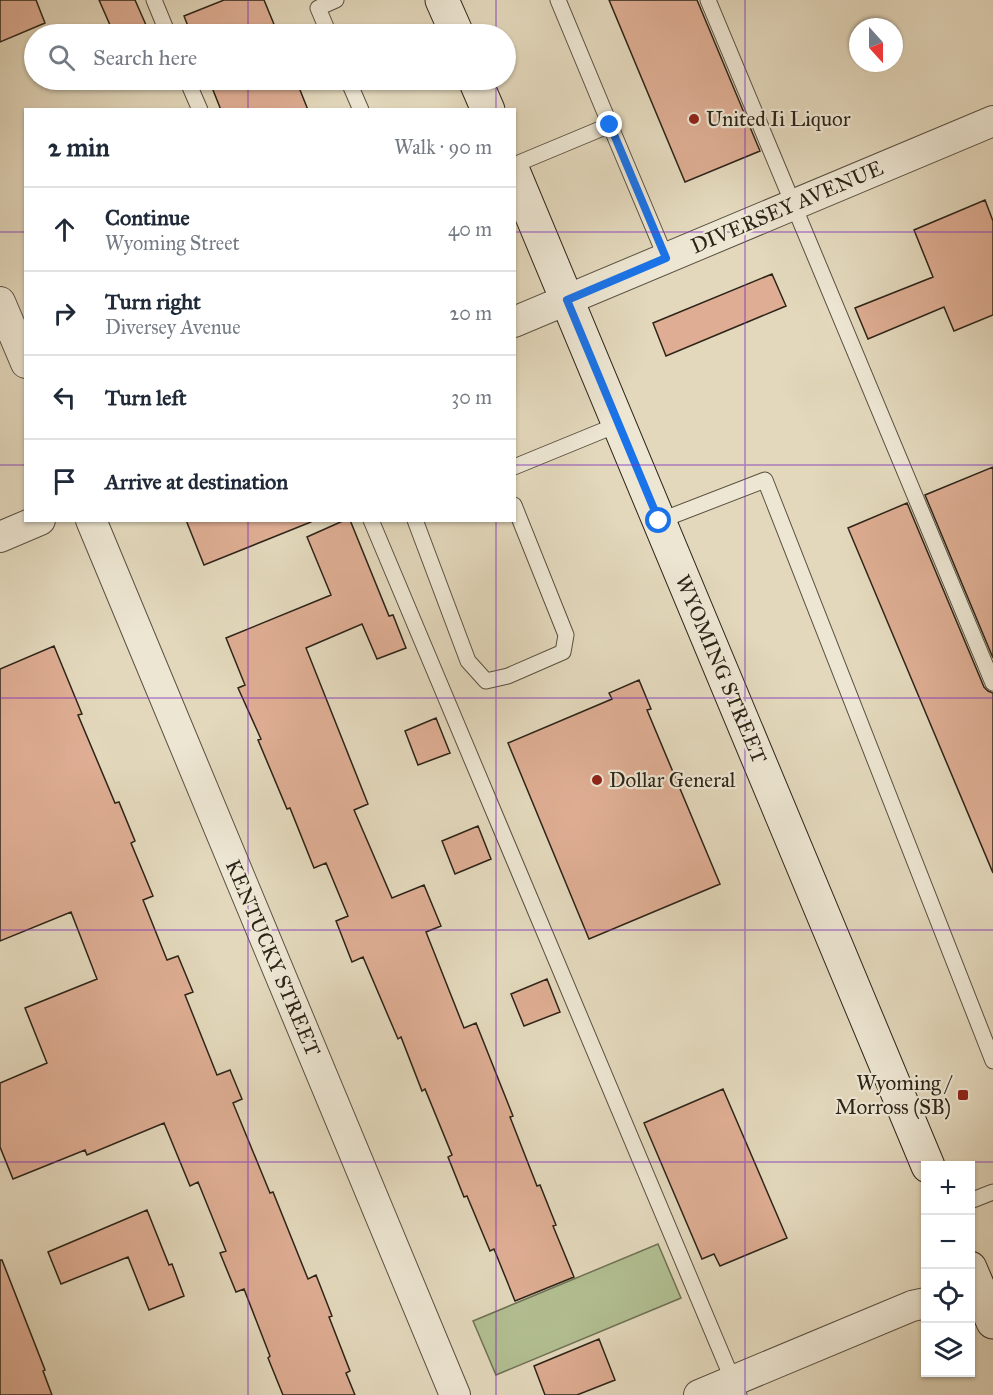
<!DOCTYPE html>
<meta charset="utf-8">
<style>
body{margin:0;font-family:"IM FELL Great Primer",serif;background:#f6f6f7;color:#1f2937}
.controls{position:absolute;right:18px;bottom:18px;display:grid;overflow:hidden;border-radius:0px;box-shadow:0 2px 4px #0004}
.controls button{width:54px;height:54px;display:grid;place-items:center;padding:0;border:0;border-bottom:2px solid #e0e1e3;background:#fff;color:#1f2937;font:30px sans-serif}
.compass{position:absolute;left:849px;top:18px;width:54px;height:54px;border-radius:50%;background:#fff;box-shadow:0 2px 4px #0004;rotate:159deg}
.stop{position:absolute;width:18px;height:18px;margin:-14px;border:4px solid #1a73e8;border-radius:50%;background:#fff}
.stop.end{background:#1a73e8;border-color:#fff;box-shadow:0 2px 6px #0008}
.list{margin:0;padding:0;list-style:none}
h2{display:flex;justify-content:space-between;align-items:center;height:78px;margin:0;padding:0 24px;font-size:26px}
h2 small{font-size:20px;font-weight:400;color:#747a83}
.list li{display:grid;grid-template-columns:39px 1fr auto;gap:18px;align-items:center;box-sizing:border-box;height:84px;padding:0 24px;border-top:2px solid #e0e1e3}
.list b{display:block;font-size:22px;white-space:nowrap}
.list p{margin:0;font-size:20px;white-space:nowrap;color:#747a83}
.list em{font-size:20px;font-style:normal;color:#747a83}
.icon{flex:none;width:33px;height:33px;fill:none;stroke:currentColor;stroke-width:2;stroke-linecap:round;stroke-linejoin:round}
.map{position:relative;flex:none;width:993px;height:1395px;overflow:hidden}
.search{position:absolute;background:#fff;box-shadow:0 2px 4px #0004;left:24px;top:24px;width:492px;height:66px;display:flex;align-items:center;gap:15px;box-sizing:border-box;padding:0 21px;border-radius:33px;color:#747a83;font-size:22px}
.panel{position:absolute;background:#fff;box-shadow:0 2px 4px #0004;left:24px;top:108px;width:492px;height:414px;border-radius:0px}
.map>svg:first-child{display:block}
.green{fill:#b2bf92;stroke:#6f7255;stroke-width:1.5}
.building{fill:#dead93;stroke:#2c2418;stroke-width:1.5}
.lines{fill:none;stroke-linecap:round;stroke-linejoin:round}
.lane-casing{stroke:#5a5141;stroke-width:17}
.street-casing{stroke:#5a5141;stroke-width:32}
.secondary-casing{stroke:#2c2418;stroke-width:35}
.lane{stroke:#ede6d3;stroke-width:15}
.street{stroke:#ede6d3;stroke-width:30}
.secondary{stroke:#ede6d3;stroke-width:33}
.route{stroke:#1a73e8;stroke-width:8}
.grid{fill:none;stroke:#7b2cbf;stroke-width:1.5;stroke-opacity:0.55}
.poi-dot{fill:#8f2418;stroke:#ede6d3;stroke-width:2}
.labels{text-anchor:middle;stroke-width:4.5;stroke-linejoin:round;paint-order:stroke}
.poi-label{font-size:21px;fill:#2c2418;stroke:#ede6d3;text-anchor:start}
.street-label{font-size:21px;fill:#2c2418;stroke:#ede6d3}
</style>
<div class="map">
<svg width="993" height="1395" viewBox="0 0 993 1395">
<rect width="100%" height="100%" fill="#e3d8bc"/>
<filter id="stains"><feTurbulence type="fractalNoise" baseFrequency=".00333" numOctaves="4"/><feColorMatrix values="0 0 0 0 .2 0 0 0 0 .09 0 0 0 0 .02 0 0 0 .5 -.17"/></filter>
<radialGradient id="worn" r=".72"><stop offset=".6" stop-color="#630" stop-opacity="0"/><stop offset="1" stop-color="#630" stop-opacity=".3"/></radialGradient>
<path class="green" d="M658,1244L681,1298L496,1375L473,1321Z"/>
<path class="building" d="M0,0H36L45,23L0,42Z
M99,0H135L146,25L123,34H114Z
M224,0H264L278,34H191L184,16Z
M609,0H697L760,151L685,182Z
M209,80H296L308,110H221Z
M985,200L993,221V315L954,331L944,307L868,339L855,308L933,277L914,230Z
M772,274L786,306L666,356L653,323Z
M993,467V658L925,495Z
M907,503L984,687L988,691L993,693V873L848,528Z
M186,520H311V522L204,565Z
M345,520H350L389,616L393,615L406,648L377,659L362,624L306,648L368,804L354,810L392,898L424,885L441,926L426,932L464,1028L476,1023L513,1116L510,1117L537,1186L540,1185L556,1225L553,1226L574,1277L515,1301L494,1249L490,1251L467,1196L464,1197L448,1157L452,1155L425,1089L422,1091L401,1037L398,1039L363,957L352,962L336,921L348,916L326,863L314,868L290,808L287,809L258,740L261,739L238,688L245,685L226,638L331,595L307,537Z
M54,646L82,714L78,715L115,803L119,802L135,841L131,843L153,896L143,900L167,960L178,956L193,992L185,995L217,1075L230,1070L242,1099L233,1103L270,1193L273,1192L308,1279L316,1275L332,1316L329,1317L350,1371L346,1373L355,1395H283L268,1358L270,1356L244,1289L236,1292L220,1253L226,1251L198,1182L190,1186L164,1123L87,1155L85,1150L13,1179L0,1147V1083L47,1063L25,1008L97,979L71,912L0,941V669Z
M639,680L651,709L647,710L720,884L589,939L508,743L612,699L609,693Z
M436,718L450,753L418,765L405,731Z
M478,826L491,859L455,874L442,841Z
M547,979L560,1012L524,1026L511,994Z
M723,1089L787,1238L720,1266L714,1254L702,1259L644,1123Z
M147,1210L169,1265L172,1264L184,1296L149,1310L128,1257L61,1284L48,1252Z
M0,1260H2L45,1370L43,1371L52,1395H0Z
M599,1339L615,1380L577,1395H545L534,1366Z"/>
<g class="lines">
<defs>
<path id="lane" d="M154,0L168,34
M708,0L993,683
M329,34L318,8L336,0
M187,80L200,110
M348,80L361,110
M610,125L666,258
M514,165L610,125L558,0
M514,467L619,424
M371,520L739,1395
M415,520L468,661L486,681L508,676L563,652L566,635L514,505
M659,521L765,480L993,1061
M970,1201L993,1192"/>
<path id="street" d="M0,302L26,363
M514,322L993,121
M91,520L455,1395
M0,537L40,520
M699,1395L912,1306L926,1303"/>
<path id="secondary" d="M442,0L457,34
M475,80L488,110
M514,173L928,1166
M970,1268L993,1322"/>
</defs>
<use href="#lane" class="lane-casing"/>
<use href="#street" class="street-casing"/>
<use href="#secondary" class="secondary-casing"/>
<use href="#lane" class="lane"/>
<use href="#street" class="street"/>
<use href="#secondary" class="secondary"/>
</g>
<g class="lines">
<path class="route" d="M610,125L666,258L567,300L659,521"/>
</g>
<path class="grid" d="M248,0V34M496,0V34M745,0V1395M248,80V110M496,80V110M0,232H26M514,232H993M0,465H26M514,465H993M248,520V1395M496,520V1395M0,698H993M0,930H993M0,1162H993"/>
<g class="poi-dot">
<circle cx="694" cy="119" r="6"/>
<circle cx="597" cy="780" r="6"/>
<rect x="957" y="1089" width="12" height="12" rx="3"/>
</g>
<g class="labels">
<g class="poi-label">
<text x="706" y="126">United Ii Liquor</text>
<text x="609" y="787">Dollar General</text>
<text x="951" y="1090" text-anchor="end">Wyoming /<tspan x="951" dy="24">Morross (SB)</tspan></text>
</g>
<g class="street-label">
<text transform="translate(787 207) rotate(-23)" y="7">DIVERSEY AVENUE</text>
<text transform="translate(721 669) rotate(67)" y="7">WYOMING STREET</text>
<text transform="translate(273 958) rotate(67)" y="7">KENTUCKY STREET</text>
</g>
</g>
<rect width="100%" height="100%" filter="url(#stains)"/>
<rect width="100%" height="100%" fill="url(#worn)"/>
</svg>
<div class="controls">
<button>+</button>
<button>−</button>
<button><svg class="icon" aria-label="locate" viewBox="0 0 24 24"><circle cx="12" cy="12" r="6"/><path d="M12 2v4M12 18v4M2 12h4M18 12h4"/></svg></button>
<button><svg class="icon" aria-label="layers" viewBox="0 0 24 24"><path d="M12 4l9 5-9 5-9-5zM3 14l9 5 9-5"/></svg></button>
</div>
<svg class="compass" viewBox="-18 -18 36 36"><path d="M0-13l5 13h-10z" fill="#e53935"/><path d="M0 13l5-13h-10z" fill="#747a83"/></svg>
<div class="stop" style="left:659px;top:521px"></div>
<div class="stop end" style="left:610px;top:125px"></div>
<div class="search"><svg class="icon" aria-label="search" viewBox="0 0 24 24"><circle cx="10" cy="10" r="6"/><path d="M15 15l6 6"/></svg>Search here</div>
<section class="panel">
<h2>2 min<small>Walk · 90 m</small></h2>
<ul class="list">
<li><svg class="icon" aria-label="ahead" viewBox="0 0 24 24"><path d="M12 20V5M6 11l6-6 6 6"/></svg><div><b>Continue</b><p>Wyoming Street</p></div><em>40 m</em></li>
<li><svg class="icon" aria-label="right" viewBox="0 0 24 24"><path d="M7 20v-9h11M14 6l5 5-5 5"/></svg><div><b>Turn right</b><p>Diversey Avenue</p></div><em>20 m</em></li>
<li><svg class="icon" aria-label="left" viewBox="0 0 24 24"><path d="M17 20v-9H6M10 6l-5 5 5 5"/></svg><div><b>Turn left</b></div><em>30 m</em></li>
<li><svg class="icon" aria-label="arrive" viewBox="0 0 24 24"><path d="M6 21V4h12l-3 4 3 4H6"/></svg><div><b>Arrive at destination</b></div></li>
</ul>
</section>
</div>
